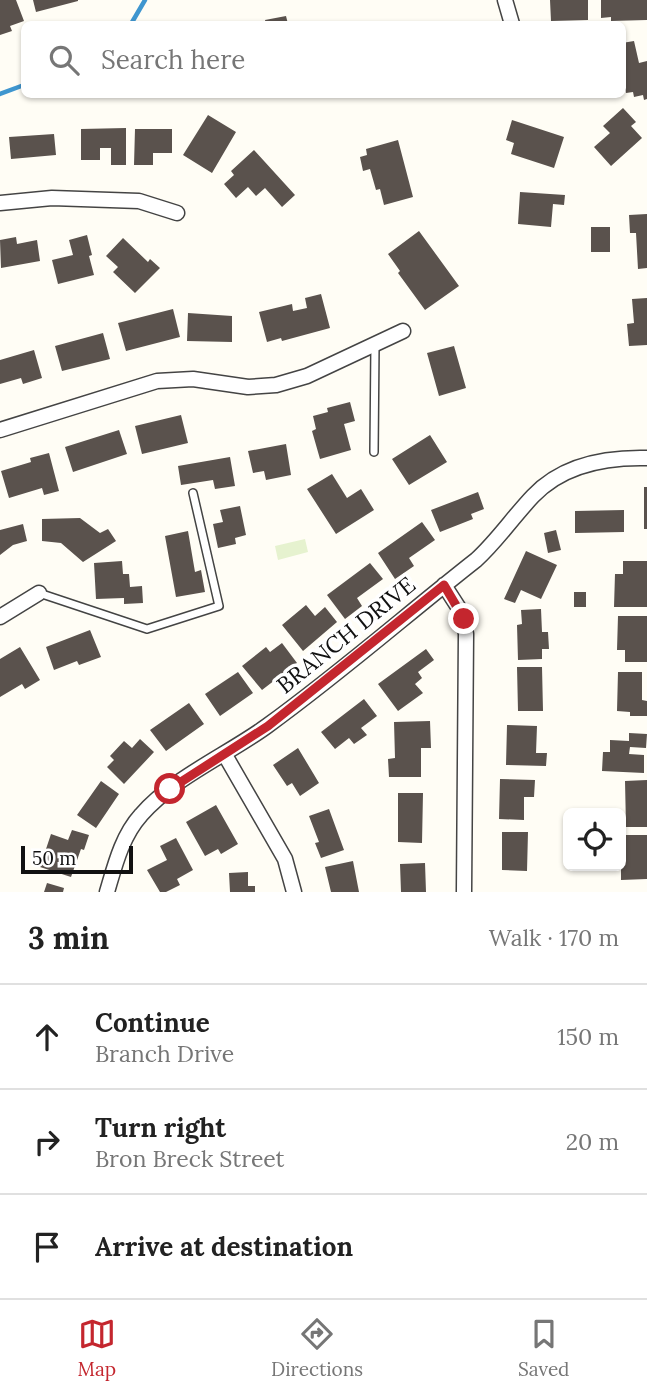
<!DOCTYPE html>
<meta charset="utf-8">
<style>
body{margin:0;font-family:Lora,serif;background:#f2f2f2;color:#222}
.controls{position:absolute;right:21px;bottom:21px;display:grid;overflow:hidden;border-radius:10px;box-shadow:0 2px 5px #0004}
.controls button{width:63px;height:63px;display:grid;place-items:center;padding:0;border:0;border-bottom:2px solid #e0e0e0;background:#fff;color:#222;font:35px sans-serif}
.scale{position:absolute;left:21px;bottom:18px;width:112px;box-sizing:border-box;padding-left:7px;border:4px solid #111;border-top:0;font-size:19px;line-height:24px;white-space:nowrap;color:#111;-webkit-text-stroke:5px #fff;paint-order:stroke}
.stop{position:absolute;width:21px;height:21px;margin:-16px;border:5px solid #c4262e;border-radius:50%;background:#fff}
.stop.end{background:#c4262e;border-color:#fff;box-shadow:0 2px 7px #0008}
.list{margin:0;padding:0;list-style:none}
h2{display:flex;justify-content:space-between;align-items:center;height:91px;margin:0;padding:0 28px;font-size:30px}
h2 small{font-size:23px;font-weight:400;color:#767676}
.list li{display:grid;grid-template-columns:46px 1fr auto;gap:21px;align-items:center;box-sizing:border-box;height:105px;padding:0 28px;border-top:2px solid #e0e0e0}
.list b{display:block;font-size:26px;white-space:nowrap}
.list p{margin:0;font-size:23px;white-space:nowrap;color:#767676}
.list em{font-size:23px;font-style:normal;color:#767676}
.icon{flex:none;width:38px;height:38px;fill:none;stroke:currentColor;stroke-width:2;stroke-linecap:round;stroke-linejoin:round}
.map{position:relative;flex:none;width:647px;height:892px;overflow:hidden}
.search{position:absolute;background:#fff;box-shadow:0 2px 5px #0004;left:21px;right:21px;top:21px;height:77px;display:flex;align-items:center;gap:18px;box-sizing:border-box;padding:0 24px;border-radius:10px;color:#767676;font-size:26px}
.sheet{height:406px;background:#fff}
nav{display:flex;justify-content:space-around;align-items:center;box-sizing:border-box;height:98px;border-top:2px solid #e0e0e0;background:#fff;font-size:19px;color:#767676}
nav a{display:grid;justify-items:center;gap:4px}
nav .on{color:#c4262e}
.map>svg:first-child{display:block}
.pitch{fill:#e6f2cf}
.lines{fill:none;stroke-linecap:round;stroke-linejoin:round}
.stream{stroke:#3f96cf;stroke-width:4.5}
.building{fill:#5a524d}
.lane-casing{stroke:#444;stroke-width:10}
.street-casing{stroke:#444;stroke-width:17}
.lane{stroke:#fff;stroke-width:7}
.street{stroke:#fff;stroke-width:14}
.route{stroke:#c4262e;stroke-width:9}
.labels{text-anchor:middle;stroke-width:7;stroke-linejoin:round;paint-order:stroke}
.street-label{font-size:23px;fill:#111;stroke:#fff}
</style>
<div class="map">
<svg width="647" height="892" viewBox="0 0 647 892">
<rect width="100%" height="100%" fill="#fffdf5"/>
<path class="pitch" d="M305,539L308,552L278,560L275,546Z"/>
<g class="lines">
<path class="stream" d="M131,24L145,0
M0,94L24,85"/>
</g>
<path class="building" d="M0,0H16L24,21L10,26L12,31L0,35Z
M33,0H78V1L36,12Z
M550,0H588V20L551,21Z
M601,0H647V20L611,21V17L601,18Z
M286,16L288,24H266L265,20Z
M634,41L639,63L647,61V99L644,100L643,95L634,97L633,92L626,93L622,74V43Z
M623,108L636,122L631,126L642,138L611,166L594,147L610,133L603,126Z
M208,115L236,132L212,173L183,155Z
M512,120L564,137L554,168L511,154L514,143L506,140Z
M126,128V165H111V148H100V160H81V129Z
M135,129H172V153H153V165H134Z
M54,134L56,155L11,159L9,137Z
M398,140L413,197L384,205L380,189L376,190L370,169L363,171L360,157L367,155L366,149Z
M254,150L295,195L282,207L265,188L256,196L248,187L236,198L224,184L234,175L231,171Z
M520,192L565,195L564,205L553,204L551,227L518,224Z
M647,214V268L638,269L636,233H630L629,215Z
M591,227H610V252H591Z
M419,231L459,286L425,310L398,273L400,271L388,254Z
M87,235L92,255L89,256L94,275L58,284L52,260L73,255L69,240Z
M16,237L17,244L37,240L40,261L1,268L0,240Z
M123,238L148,262L150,259L160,268L135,293L113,272L118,267L106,256Z
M321,294L330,328L282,341L281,338L267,342L259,312L292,304L293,311L307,308L305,298Z
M647,298V345L629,346L627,324L634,323L632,299Z
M173,309L180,337L126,351L118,323Z
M188,313L232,316V342L187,341Z
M103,333L110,359L62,371L55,346Z
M454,346L466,388L439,396L427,353Z
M34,350L42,378L23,384L21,378L0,384V360Z
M350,402L355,421L344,424L351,450L320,459L312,431L316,429L313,416L328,412L327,408Z
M181,415L188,443L142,454L135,426Z
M119,430L127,454L73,472L65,447Z
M430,435L447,462L409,485L392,459Z
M286,444L291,475L266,480L264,471L253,473L248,451Z
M49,453L59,491L44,495L42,488L9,498L1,471L31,462L30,458Z
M230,457L235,486L215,489L213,480L181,485L178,466Z
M332,474L347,498L361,489L374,510L336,534L307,489Z
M644,487H647V529H644Z
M478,492L484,509L471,514L473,519L440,532L431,510Z
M240,506L246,535L235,538L236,544L218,548L213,524L223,522L220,510Z
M624,510V532L575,533V511Z
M80,518L100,533L108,529L116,541L83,562L61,543L42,541V519Z
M422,522L435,540L409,558L414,566L395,579L378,553Z
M23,524L27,541L13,545L0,555V530Z
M556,530L561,550L548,553L544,533Z
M188,531L195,572L201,570L205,592L176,597L165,536Z
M526,551L557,565L541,599L521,590L515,603L504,599Z
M122,561L123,574H129L130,587L142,586L143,603L124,604V598L96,599L94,563Z
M623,561H647V607H614L615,574H623Z
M370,563L383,579L357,598L362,606L345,619L327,595Z
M574,592H586V607H574Z
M306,605L315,616L325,607L337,622L303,651L282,625Z
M541,609L542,632H548L549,649H542V659L518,660L517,625L522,624L521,610Z
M618,616H647V662H625V650H617Z
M90,630L101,657L79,665L77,661L54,670L46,647Z
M282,643L297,663L262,690L242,666L266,647L270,652Z
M20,647L40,680L25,689L22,684L0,697V659Z
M426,649L434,660L418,672L422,678L415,684L423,693L398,711L378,684Z
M517,667H542L543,711H518Z
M238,672L253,693L220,716L205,694Z
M618,672H642V700L647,701V716H630V712L617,711Z
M364,699L377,716L361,728L367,735L354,744L349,738L335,749L321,732Z
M189,703L204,724L166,751L150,730Z
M430,721L431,748H421V777H389L388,759L395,758L394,722Z
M507,725L537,726L536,753H547L546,766L506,765Z
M629,733L647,734L646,748L630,747L629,754L644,755V773L602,771L603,752H610V740L629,741Z
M140,739L154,752L124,784L107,767L114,760L110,756L124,741L132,748Z
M298,748L319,783L300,796L292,783L287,786L273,765Z
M500,779L535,780L534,797H524V820L499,819Z
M647,780V827H626L625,781Z
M101,781L119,794L96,828L77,815Z
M398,793H423L422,843L398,842Z
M216,805L238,844L221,854L218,849L205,856L186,822Z
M329,809L344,850L321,858L315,843L319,842L309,816Z
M72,830L89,835L84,850L81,849L71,877L40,867L51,834L68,840Z
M502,832H528L527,871L502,870Z
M621,835H647V879L621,880Z
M176,838L193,870L177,879L180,885L166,892H160L147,870L167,860L160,846Z
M353,861L359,892H331L325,867Z
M425,863L426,892H401L400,864Z
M248,872V886H255V892H230L229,873Z
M47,883L64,888L63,892H44Z"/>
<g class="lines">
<defs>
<path id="lane" d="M374,452L375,344
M39,593L147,629L219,606L193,493"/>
<path id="street" d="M505,0L512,24
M0,203L52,198L139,201L177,213
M0,430L157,381L193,379L248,387L276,385L307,376L403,331
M444,585L462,613L466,634L464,892
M0,617L39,593
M225,755L285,859L294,892
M107,892C115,865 122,836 141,815C173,778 227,755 267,726C339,674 406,615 476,560C497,541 513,517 533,496C563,464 606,457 647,458"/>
</defs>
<use href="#lane" class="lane-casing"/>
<use href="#street" class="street-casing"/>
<use href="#lane" class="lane"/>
<use href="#street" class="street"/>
</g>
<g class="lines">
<path class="route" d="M170,789L268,726L444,585L464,619"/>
</g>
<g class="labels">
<g class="street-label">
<text transform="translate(346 635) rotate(-39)" y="8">BRANCH DRIVE</text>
</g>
</g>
</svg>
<div class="controls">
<button><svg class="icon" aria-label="locate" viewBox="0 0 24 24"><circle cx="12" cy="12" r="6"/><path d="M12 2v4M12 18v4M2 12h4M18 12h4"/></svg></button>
</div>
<div class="scale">50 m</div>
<div class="stop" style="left:170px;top:789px"></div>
<div class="stop end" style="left:464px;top:619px"></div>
<div class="search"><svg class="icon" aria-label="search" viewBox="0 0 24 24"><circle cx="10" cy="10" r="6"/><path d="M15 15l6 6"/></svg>Search here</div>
</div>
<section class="sheet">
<h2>3 min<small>Walk · 170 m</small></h2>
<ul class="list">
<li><svg class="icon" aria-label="ahead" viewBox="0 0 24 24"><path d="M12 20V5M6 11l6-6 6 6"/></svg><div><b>Continue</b><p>Branch Drive</p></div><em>150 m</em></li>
<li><svg class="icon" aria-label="right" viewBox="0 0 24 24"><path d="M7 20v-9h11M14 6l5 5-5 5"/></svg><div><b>Turn right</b><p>Bron Breck Street</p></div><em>20 m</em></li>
<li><svg class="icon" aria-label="arrive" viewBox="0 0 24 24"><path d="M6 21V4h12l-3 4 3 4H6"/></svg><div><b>Arrive at destination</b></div></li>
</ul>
</section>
<nav>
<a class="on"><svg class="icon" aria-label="map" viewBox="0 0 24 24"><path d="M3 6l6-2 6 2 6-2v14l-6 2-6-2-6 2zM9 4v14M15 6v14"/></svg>Map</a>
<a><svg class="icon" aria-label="directions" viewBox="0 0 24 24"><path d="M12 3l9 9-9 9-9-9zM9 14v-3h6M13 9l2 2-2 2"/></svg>Directions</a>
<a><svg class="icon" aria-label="saved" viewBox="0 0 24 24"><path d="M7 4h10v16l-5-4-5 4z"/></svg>Saved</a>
</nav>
